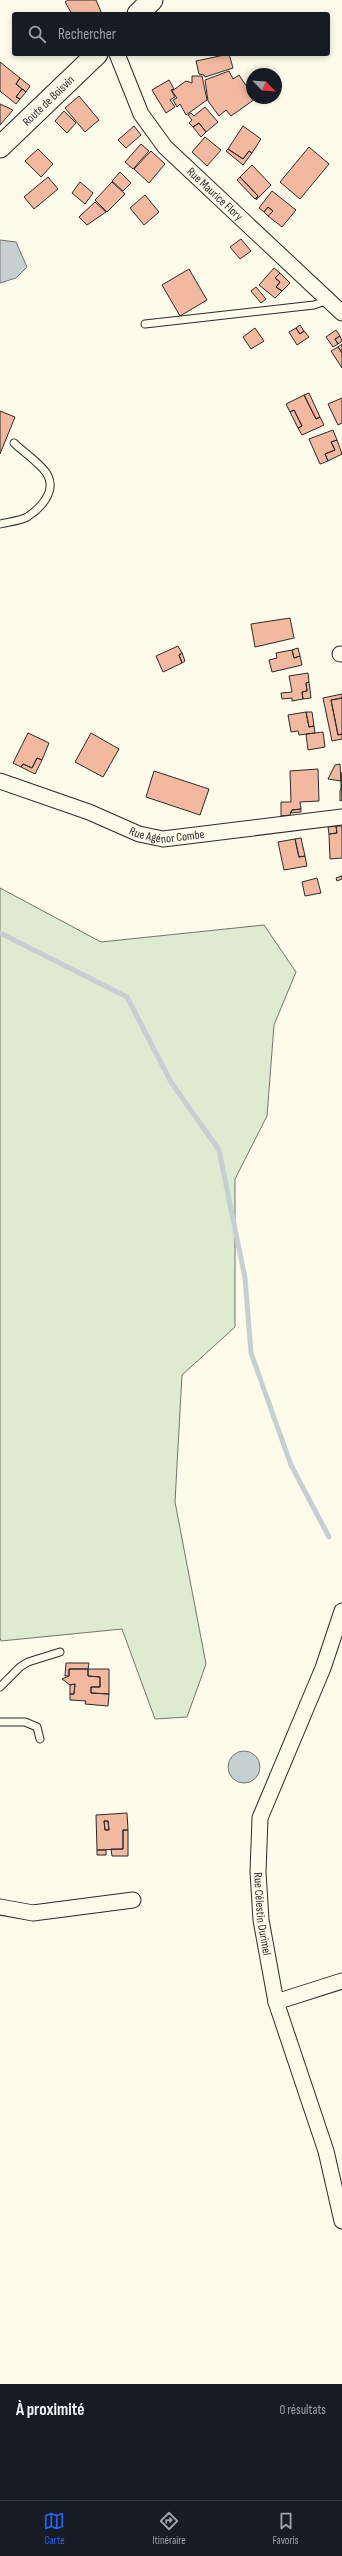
<!DOCTYPE html>
<html lang="fr">
<meta charset="utf-8">
<style>
body{margin:0;font-family:"Sofia Sans Condensed",sans-serif;background:#242831;color:#f1f3f6}
.compass{position:absolute;left:246px;top:68px;width:36px;height:36px;border-radius:50%;background:#171b24;box-shadow:0 2px 6px #0003;rotate:115deg}
.list{margin:0;padding:0;list-style:none}
h2{display:flex;justify-content:space-between;align-items:center;height:52px;margin:0;padding:0 16px;font-size:17px}
h2 small{font-size:13px;font-weight:400;color:#9ea1a6}
.icon{flex:none;width:22px;height:22px;fill:none;stroke:currentColor;stroke-width:2;stroke-linecap:round;stroke-linejoin:round}
.map{position:relative;flex:none;width:342px;height:2384px;overflow:hidden}
.search{position:absolute;background:#171b24;box-shadow:0 2px 6px #0003;left:12px;right:12px;top:12px;height:44px;display:flex;align-items:center;gap:10px;box-sizing:border-box;padding:0 14px;border-radius:4px;color:#9ea1a6;font-size:15px}
.sheet{height:116px;background:#171b24}
nav{display:flex;justify-content:space-around;align-items:center;box-sizing:border-box;height:56px;border-top:1px solid #363941;background:#171b24;font-size:11px;color:#9ea1a6}
nav a{display:grid;justify-items:center;gap:2px}
nav .on{color:#2563eb}
.map>svg:first-child{display:block}
.green{fill:#deebd1;stroke:#74746e}
.water{fill:#c7d0d0;stroke:#74746e}
.lines{fill:none;stroke-linecap:round;stroke-linejoin:round}
.stream{stroke:#c7d0d0;stroke-width:5}
.building{fill:#f2b8a0;stroke:#2b2b2b;fill-rule:evenodd}
.lane-casing{stroke:#2b2b2b;stroke-width:9}
.street-casing{stroke:#2b2b2b;stroke-width:17}
.secondary-casing{stroke:#2b2b2b;stroke-width:23}
.lane{stroke:#fdfbea;stroke-width:7}
.street{stroke:#fdfbea;stroke-width:15}
.secondary{stroke:#fdfbea;stroke-width:21}
.labels{text-anchor:middle;stroke-width:3;stroke-linejoin:round;paint-order:stroke}
.street-label{font-size:12px;fill:#2b2b2b;stroke:#fdfbea}
</style>
<div class="map">
<svg width="342" height="2384" viewBox="0 0 342 2384">
<rect width="100%" height="100%" fill="#fdfbea"/>
<path class="green" d="M0,888L101,942L264,925L296,972L274,1025L267,1116L235,1179V1327L182,1375L175,1502L206,1664L187,1717L155,1719L122,1629L1,1641L0,1638Z"/>
<path class="water" d="M0,240L16,242L27,267L16,278L0,283Z
M228 1767a16 16 0 1 1 32 0a16 16 0 1 1-32 0Z"/>
<g class="lines">
<path class="stream" d="M0,933L127,997L171,1082L219,1150L245,1278L251,1353L291,1465L329,1537"/>
</g>
<path class="building" d="M68,0H96L102,14H72L65,2Z
M229,54L233,68L205,77L204,75L199,74L196,61Z
M0,62L20,78L16,84L22,89L16,97L20,99L16,104L0,91Z
M229,71L233,79L239,75L255,99L231,116L226,110L219,116L208,101L205,80Z
M192,76H202L207,100L186,115L180,104L177,107L173,100L177,98L172,91L186,81L192,83Z
M20,78L30,86L26,92L16,84Z
M169,80L174,89L171,90L175,97L170,100L175,107L166,113L152,90Z
M22,89L26,92L20,99L16,97Z
M79,96L99,120L85,132L65,108Z
M0,104L13,110L0,125Z
M205,107L218,122L206,132L199,123L193,127L189,123L192,120L188,115L191,113L194,116Z
M64,111L76,123L67,133L55,121Z
M199,123L206,132L201,137L193,127Z
M134,126L141,135L126,148L118,140Z
M243,126L261,139L252,153L249,151L243,159L228,149Z
M205,137L221,150L207,166L192,152Z
M141,144L149,151L133,169L125,162Z
M309,147L329,164L300,199L280,182Z
M38,149L53,164L41,177L25,161Z
M228,149L243,159L249,151L252,153L243,165L226,151Z
M151,151L165,164L149,183L134,169Z
M252,165L271,185L256,200L258,196L240,177Z
M120,172L131,183L123,191L112,181Z
M48,177L58,189L34,209L24,197Z
M240,177L258,196L255,199L237,180Z
M80,182L93,193L85,204L72,193Z
M112,182L125,194L107,212L95,200Z
M272,191L296,210L282,227L268,216L273,211L268,207L264,212L259,208Z
M145,195L159,212L144,225L130,208Z
M95,202L106,212L87,225L79,217Z
M268,207L273,211L268,216L264,212Z
M241,239L251,251L240,259L230,247Z
M274,268L280,273L275,278L280,282L276,287L282,291L275,298L259,285Z
M189,269L207,300L180,316L162,285Z
M280,273L290,283L282,291L276,287L280,282L275,278Z
M256,287L266,299L261,303L251,291Z
M300,325L304,331L300,334L296,328Z
M255,328L264,341L251,349L243,337Z
M296,328L300,334L304,331L309,337L297,345L289,332Z
M336,330L340,336L335,339L338,344L333,347L326,337Z
M340,336L342,341L338,344L335,339Z
M342,344V353L338,347Z
M338,347L342,353V368L331,351Z
M309,393L320,417L316,419L304,395Z
M304,395L316,419L320,417L324,425L302,435L298,428L302,426L294,410L290,412L286,404Z
M342,398V423L338,425L328,404Z
M294,410L302,426L298,428L290,412Z
M0,411L15,417L0,454Z
M333,430L337,440L331,442L335,450L325,454L328,461L320,464L309,439Z
M337,440L342,454L328,461L325,454L335,450L331,442Z
M290,618L294,638L255,647L251,624Z
M178,646L182,653L179,655L182,663L163,672L156,656Z
M298,648L300,656L294,658L292,650Z
M292,650L294,658L300,656L302,665L272,672L269,660L277,658L276,653Z
M182,653L185,661L182,663L179,655Z
M308,673L309,682L306,683L307,691L302,692L303,699L292,701V698L282,699L281,693L292,692L289,676Z
M309,682L311,698L303,699L302,692L307,691L306,683Z
M342,694V698L331,700L338,735L342,734V739L332,741L323,698Z
M342,698V734L338,735L331,700Z
M306,712H312L314,726L309,727Z
M306,712L309,727L314,726L315,733L299,735L298,731L291,732L288,715Z
M323,732L325,747L308,750L306,734Z
M28,733L49,743L42,760L37,758L32,768L23,764L21,767L13,763Z
M91,733L119,749L103,777L75,762Z
M37,758L42,760L35,774L21,767L23,764L32,768Z
M340,764L341,781L328,779L335,765Z
M318,769L319,801L300,802L301,809L292,810L290,815L281,816V802H291L290,771Z
M154,771L209,789L200,815L146,797Z
M341,772L342,800L340,801V790L341,789Z
M301,809V812L290,813L292,810Z
M336,826H342V858L330,859L329,834L337,833Z
M336,826L337,833L329,834L328,827Z
M301,838L305,856L299,857L295,839Z
M295,839L299,857L305,856L307,866L284,870L278,842Z
M342,876V879L337,881L336,878Z
M317,878L321,893L305,896L302,882Z
M66,1663H89L88,1669H69V1676H65Z
M69,1669H88V1676L100,1677V1687H91V1693L109,1694L108,1706L85,1704L86,1701L70,1700V1694H74L75,1684L70,1685L62,1679L69,1676Z
M88,1669H109V1694L91,1693V1687H100V1677L88,1676Z
M75,1684L74,1694H70V1685Z
M127,1813L128,1830H123V1849L97,1850L96,1815ZM104,1821H108L109,1830H105Z
M104,1821H108L109,1830H105Z
M123,1830H128V1856H112L111,1849H123Z
M97,1850H106V1855H97Z"/>
<g class="lines">
<defs>
<path id="lane" d="M145,324L314,305L328,300
M0,524C8,522 20,521 27,517C40,509 56,492 48,476C44,466 22,451 14,443
M0,1687L20,1667L28,1662L60,1652
M0,1722H25L37,1727L40,1739"/>
<g id="street">
<path id="s1" d="M117,54L141,114L165,147L342,313"/>
<path d="M340,654H342"/>
<path id="s2" d="M0,781L89,812L139,834L163,839L342,817"/>
<path id="s3" d="M342,1611L323,1668L260,1818L258,1872L261,1920L276,2002L326,2151L342,2221"/>
<path d="M0,1907L33,1913L133,1900"/>
<path d="M276,2002L342,1981"/>
</g>
<g id="secondary">
<path d="M138,14L152,0"/>
<path id="s4" d="M0,147L97,54"/>
</g>
</defs>
<use href="#lane" class="lane-casing"/>
<use href="#street" class="street-casing"/>
<use href="#secondary" class="secondary-casing"/>
<use href="#lane" class="lane"/>
<use href="#street" class="street"/>
<use href="#secondary" class="secondary"/>
</g>
<g class="labels">
<g class="street-label">
<text dy="4" stroke="none"><textPath href="#s4" startOffset="67">Route de Boisvin</textPath></text>
<text dy="4" stroke="none"><textPath href="#s1" startOffset="174">Rue Maurice Flory</textPath></text>
<text dy="4" stroke="none"><textPath href="#s2" startOffset="177">Rue Agénor Combe</textPath></text>
<text dy="4" stroke="none"><textPath href="#s3" startOffset="319">Rue Célestin Durimel</textPath></text>
</g>
</g>
</svg>
<svg class="compass" viewBox="-18 -18 36 36"><path d="M0-13l5 13h-10z" fill="#e53935"/><path d="M0 13l5-13h-10z" fill="#9ea1a6"/></svg>
<div class="search"><svg class="icon" aria-label="search" viewBox="0 0 24 24"><circle cx="10" cy="10" r="6"/><path d="M15 15l6 6"/></svg>Rechercher</div>
</div>
<section class="sheet">
<h2>À proximité<small>0 résultats</small></h2>
<ul class="list">
</ul>
</section>
<nav>
<a class="on"><svg class="icon" aria-label="map" viewBox="0 0 24 24"><path d="M3 6l6-2 6 2 6-2v14l-6 2-6-2-6 2zM9 4v14M15 6v14"/></svg>Carte</a>
<a><svg class="icon" aria-label="directions" viewBox="0 0 24 24"><path d="M12 3l9 9-9 9-9-9zM9 14v-3h6M13 9l2 2-2 2"/></svg>Itinéraire</a>
<a><svg class="icon" aria-label="saved" viewBox="0 0 24 24"><path d="M7 4h10v16l-5-4-5 4z"/></svg>Favoris</a>
</nav>
